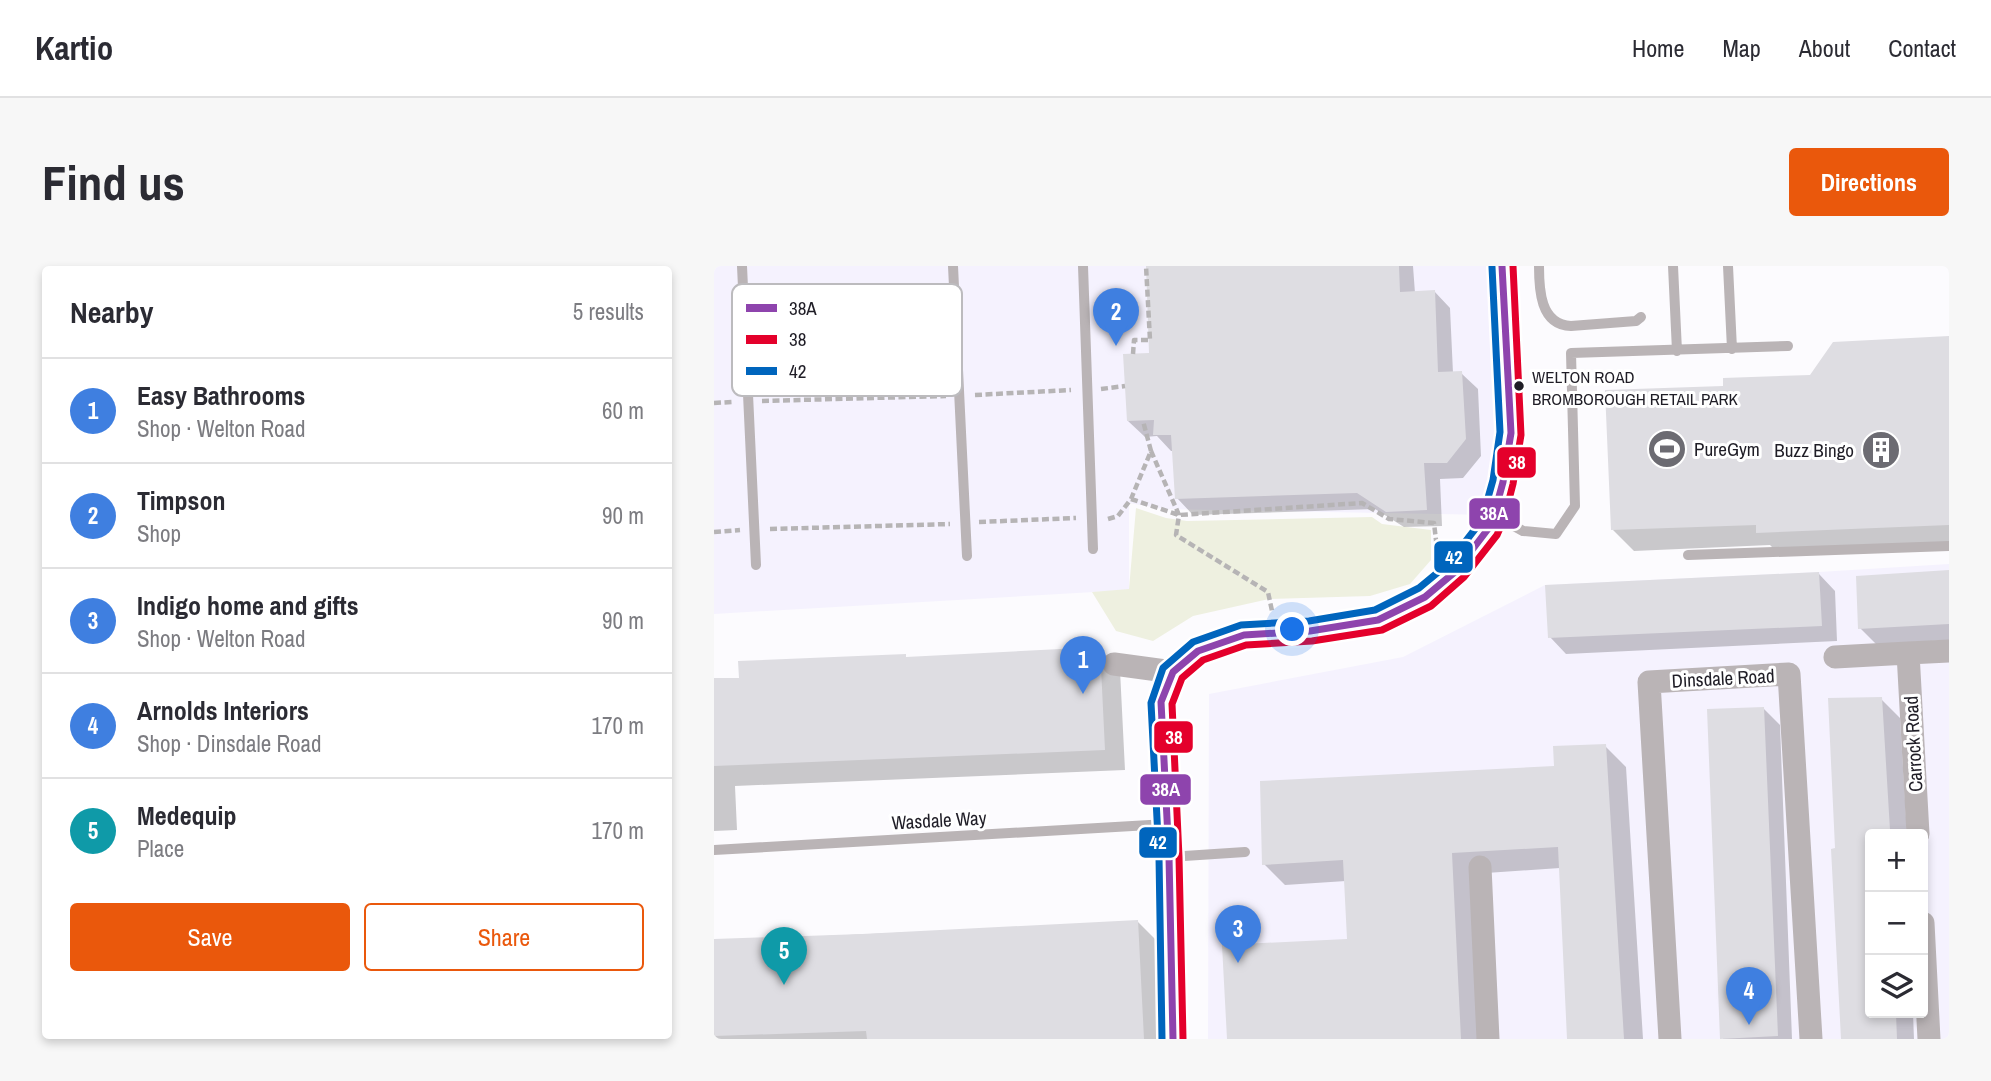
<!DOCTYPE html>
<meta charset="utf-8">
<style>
body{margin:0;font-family:"Archivo Narrow",sans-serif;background:#f7f7f7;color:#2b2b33}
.controls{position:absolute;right:21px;bottom:21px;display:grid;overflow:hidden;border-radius:7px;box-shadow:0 4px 10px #0003}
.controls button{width:63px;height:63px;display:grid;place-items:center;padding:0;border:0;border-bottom:2px solid #e1e1e2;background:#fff;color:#2b2b33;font:35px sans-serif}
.you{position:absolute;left:579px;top:364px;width:24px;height:24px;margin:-18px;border:5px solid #fff;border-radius:50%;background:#1a73e8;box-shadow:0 0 0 10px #1a73e833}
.badge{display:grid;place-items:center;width:46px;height:46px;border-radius:50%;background:#ea580c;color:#fff;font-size:23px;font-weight:700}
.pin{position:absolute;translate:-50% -58px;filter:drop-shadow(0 2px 4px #0008)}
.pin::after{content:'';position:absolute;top:37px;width:24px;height:21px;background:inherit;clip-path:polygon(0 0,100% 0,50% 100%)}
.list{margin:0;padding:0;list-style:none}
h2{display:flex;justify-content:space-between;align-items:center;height:91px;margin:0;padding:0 28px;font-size:30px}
h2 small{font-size:23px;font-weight:400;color:#7c7c81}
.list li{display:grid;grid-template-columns:46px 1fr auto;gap:21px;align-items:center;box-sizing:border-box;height:105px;padding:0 28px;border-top:2px solid #e1e1e2}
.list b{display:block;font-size:26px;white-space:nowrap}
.list p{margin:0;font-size:23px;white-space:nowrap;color:#7c7c81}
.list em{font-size:23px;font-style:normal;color:#7c7c81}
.actions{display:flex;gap:14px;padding:21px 28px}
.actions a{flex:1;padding:16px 0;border:2px solid #ea580c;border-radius:7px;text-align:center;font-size:24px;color:#ea580c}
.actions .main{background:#ea580c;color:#fff}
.icon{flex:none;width:38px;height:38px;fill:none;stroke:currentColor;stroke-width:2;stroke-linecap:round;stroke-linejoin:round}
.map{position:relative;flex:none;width:1235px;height:773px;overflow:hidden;border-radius:7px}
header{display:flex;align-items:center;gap:42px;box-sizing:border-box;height:98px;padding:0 35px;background:#fff;border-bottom:2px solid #e1e1e2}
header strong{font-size:33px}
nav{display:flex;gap:38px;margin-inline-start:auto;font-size:24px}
.intro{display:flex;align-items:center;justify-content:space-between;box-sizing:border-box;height:168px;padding:0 42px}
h1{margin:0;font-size:49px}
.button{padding:18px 32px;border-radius:7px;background:#ea580c;color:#fff;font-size:24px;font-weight:700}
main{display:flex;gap:42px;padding:0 42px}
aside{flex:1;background:#fff;border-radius:7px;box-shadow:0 4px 10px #0003}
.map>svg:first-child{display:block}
.built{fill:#f5f2fe;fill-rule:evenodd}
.green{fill:#eef0e0}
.shadow{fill:#0003}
.building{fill:#dedde2}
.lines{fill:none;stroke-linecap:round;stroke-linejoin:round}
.path{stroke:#b6b4b5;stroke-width:4.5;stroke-dasharray:7 3.5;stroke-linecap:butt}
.service{stroke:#bab4b6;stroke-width:10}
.minor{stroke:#bab4b6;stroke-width:23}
.bus-1-casing{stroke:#fff;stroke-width:12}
.bus-2-casing{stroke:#fff;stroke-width:12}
.bus-3-casing{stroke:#fff;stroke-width:12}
.bus-1{stroke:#8e44ad;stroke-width:7}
.bus-2{stroke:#e4002b;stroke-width:7}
.bus-3{stroke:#0065bd;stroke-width:7}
.bus-dot{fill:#1f1d26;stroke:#fff;stroke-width:2.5}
.labels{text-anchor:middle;stroke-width:6;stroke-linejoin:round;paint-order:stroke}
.bus-label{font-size:17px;fill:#1f1d26;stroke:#fff;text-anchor:start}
.poi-label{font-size:19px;fill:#1f1d26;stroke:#fff;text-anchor:start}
.street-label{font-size:19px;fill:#1f1d26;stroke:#fff}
.key{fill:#fff;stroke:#bcbbbe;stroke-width:2}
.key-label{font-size:19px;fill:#1f1d26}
.line-badge{stroke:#fff;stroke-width:2.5}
.badge-label{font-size:19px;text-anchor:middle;font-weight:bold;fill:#fff}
</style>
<header>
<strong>Kartio</strong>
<nav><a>Home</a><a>Map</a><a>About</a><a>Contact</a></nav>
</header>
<div class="intro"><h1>Find us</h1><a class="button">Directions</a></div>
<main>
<aside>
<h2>Nearby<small>5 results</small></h2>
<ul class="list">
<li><span class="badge" style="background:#3f7fe0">1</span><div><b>Easy Bathrooms</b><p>Shop · Welton Road</p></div><em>60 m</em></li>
<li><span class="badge" style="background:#3f7fe0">2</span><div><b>Timpson</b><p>Shop</p></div><em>90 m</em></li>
<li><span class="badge" style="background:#3f7fe0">3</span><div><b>Indigo home and gifts</b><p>Shop · Welton Road</p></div><em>90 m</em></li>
<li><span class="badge" style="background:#3f7fe0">4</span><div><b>Arnolds Interiors</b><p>Shop · Dinsdale Road</p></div><em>170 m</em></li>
<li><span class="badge" style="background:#0f9aa8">5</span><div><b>Medequip</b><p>Place</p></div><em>170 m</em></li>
</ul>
<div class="actions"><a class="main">Save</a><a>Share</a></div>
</aside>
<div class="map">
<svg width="1235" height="773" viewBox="0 0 1235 773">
<rect width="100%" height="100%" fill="#fcfbfe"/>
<path class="built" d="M0,0H788L797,167L780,249L449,243L415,237V324L0,348Z
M1235,298V773H494L495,428L689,391L831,319L1105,306ZM1156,568H1209V747H1156Z"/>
<path class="green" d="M422,242L452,252L473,255L658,251L668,258L717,264V294L696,318L656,330L555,333L479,350L439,375L402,365L378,326L415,323Z"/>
<path class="shadow" d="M434,0H699L701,27L720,25L736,42L739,107H747L764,123L767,190L749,212L726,213L728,260L690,261L661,243L479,249L463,232L460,185H457L443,170L431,171L414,155L437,89Z
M1235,72V280L1065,288L1056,279L920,285L899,264L1011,121L1097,111L1120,77Z
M1235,306V374L1162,378L1146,362L1144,311Z
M1105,308L1121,325L1123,375L852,388L836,371Z
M385,383L406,404L411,504L21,520L23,564L0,565V476L193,393Z
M1167,433L1186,452L1193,568H1156V747H1199L1200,773H1128L1122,584Z
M1050,443L1066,459L1078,773H1009Z
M891,480L912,501L929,773H855L846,602L758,608L767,773H515L635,675L632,615L571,619L550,598L841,502Z
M424,656L445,677L450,773H0V675Z"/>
<path class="building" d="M432,0H685L686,26L721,24L724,106L748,105L752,173L733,197H710L713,244L672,246L643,227L461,233L457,169H439L440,154L413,155L409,88L435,87Z
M1235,70V259L1042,267V259L897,264L891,124L1009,120V112L1096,109L1119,76Z
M1235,304V358L1144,363L1142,310Z
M1105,306L1108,360L834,372L831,319Z
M386,381L391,484L0,500V412H25L24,395L192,388V391Z
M1168,431L1176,564L1156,565V747H1182L1183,773H1127L1117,583L1121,582L1114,432Z
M1050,441L1064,770L1006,773L993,443Z
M892,478L910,773H853L844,581L738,587L747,773H513L508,679L633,673L629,594L548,599L546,515L840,500L839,480Z
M424,654L430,773H153L152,765L0,770V673L148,668Z"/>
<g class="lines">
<path class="path" d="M419,88L420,74H436L432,0
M387,123L411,120
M261,129L357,124
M48,135L232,130
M0,137L18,136
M437,185L465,249L462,269L554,326L558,345
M417,233L465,249L648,237L675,253L720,257L723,283L722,293
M394,253L404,250L417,233L437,185L429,155
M265,256L362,252
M56,263L236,258
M0,266L26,264"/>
<path class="service" d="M28,0L42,299
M239,0L253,290
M369,0L379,283
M825,0C825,23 826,59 857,60L922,55L927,51
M959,0L963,85
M1014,0L1018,83
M780,249L809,265L842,268L861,240L857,87L1074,80
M974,289L1235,280
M0,584L453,558
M455,591L531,586"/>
<path class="minor" d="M1194,387L1235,385
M1121,391L1194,387L1204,568
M400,398L459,406
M766,601L774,773
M1209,657L1215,773
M459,773L455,591L447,436L459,406L484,385L530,369L596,365L664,354L711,331L742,305L774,263L780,249L789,216L797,167L788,0
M956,773L935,416L1075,408L1097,773"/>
<defs>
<path id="bus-1" d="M459,773L455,591L447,436L459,406L484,385L530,369L596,365L664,354L711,331L742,305L774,263L780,249L789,216L797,167L788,0"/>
<path id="bus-2" d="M469,773L465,591L458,438L468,412L489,394L532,379L598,375L668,364L717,340L750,311L783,269L790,253L799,218L807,169L799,0"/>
<path id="bus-3" d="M448,773L445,591L437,437L449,402L479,376L527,359L595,355L661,344L705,322L734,298L765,258L770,246L779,214L786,166L778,1"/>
</defs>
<use href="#bus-1" class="bus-1-casing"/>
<use href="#bus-2" class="bus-2-casing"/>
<use href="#bus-3" class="bus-3-casing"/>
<use href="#bus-1" class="bus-1"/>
<use href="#bus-2" class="bus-2"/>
<use href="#bus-3" class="bus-3"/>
</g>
<defs>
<symbol id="stadium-disc" viewBox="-11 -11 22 22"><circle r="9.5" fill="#6c6b72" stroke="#fff"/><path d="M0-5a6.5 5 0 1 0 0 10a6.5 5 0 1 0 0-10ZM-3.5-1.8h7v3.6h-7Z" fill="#fff"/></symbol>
<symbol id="building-disc" viewBox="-11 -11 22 22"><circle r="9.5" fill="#6c6b72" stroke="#fff"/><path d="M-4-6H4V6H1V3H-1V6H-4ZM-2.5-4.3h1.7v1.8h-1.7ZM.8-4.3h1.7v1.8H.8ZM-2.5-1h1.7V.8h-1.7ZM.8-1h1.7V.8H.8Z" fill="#fff"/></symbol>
</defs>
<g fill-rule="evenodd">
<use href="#stadium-disc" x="931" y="161" width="44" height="44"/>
<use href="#building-disc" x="1145" y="162" width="44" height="44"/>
</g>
<circle class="bus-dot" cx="805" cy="120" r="6"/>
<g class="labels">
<g class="bus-label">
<text x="818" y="117">WELTON ROAD<tspan x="818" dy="22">BROMBOROUGH RETAIL PARK</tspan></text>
</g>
<g class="poi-label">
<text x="980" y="190">PureGym</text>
<text x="1140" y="191" text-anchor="end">Buzz Bingo</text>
</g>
<g class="street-label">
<text transform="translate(1009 412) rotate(-3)" y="7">Dinsdale Road</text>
<text transform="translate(1199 478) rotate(-93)" y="7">Carrock Road</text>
<text transform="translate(225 554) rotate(-3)" y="7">Wasdale Way</text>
</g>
</g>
<rect x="18" y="18" width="230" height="112" rx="10" class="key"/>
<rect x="32" y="38" width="31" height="8" fill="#8e44ad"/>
<rect x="32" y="69" width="31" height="9" fill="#e4002b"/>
<rect x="32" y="101" width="31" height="8" fill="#0065bd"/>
<g class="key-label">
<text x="75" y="49">38A</text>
<text x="75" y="80">38</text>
<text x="75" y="112">42</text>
</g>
<g class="line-badge">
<rect x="782" y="180" width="41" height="33" rx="7" fill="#e4002b"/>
<rect x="754" y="231" width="53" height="33" rx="7" fill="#8e44ad"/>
<rect x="719" y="274" width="41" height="34" rx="7" fill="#0065bd"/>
<rect x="439" y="454" width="41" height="34" rx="7" fill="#e4002b"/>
<rect x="425" y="507" width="53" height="33" rx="7" fill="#8e44ad"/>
<rect x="424" y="560" width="40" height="33" rx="7" fill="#0065bd"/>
</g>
<g class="badge-label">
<text x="803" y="203">38</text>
<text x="780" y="254">38A</text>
<text x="740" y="298">42</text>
<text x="460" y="478">38</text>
<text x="452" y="530">38A</text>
<text x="444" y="583">42</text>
</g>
</svg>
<div class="controls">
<button>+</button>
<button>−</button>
<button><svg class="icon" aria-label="layers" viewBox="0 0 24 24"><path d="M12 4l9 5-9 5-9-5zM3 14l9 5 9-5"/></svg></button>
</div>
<div class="you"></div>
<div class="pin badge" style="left:369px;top:428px;background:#3f7fe0">1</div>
<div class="pin badge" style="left:402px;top:80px;background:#3f7fe0">2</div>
<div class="pin badge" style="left:524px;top:697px;background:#3f7fe0">3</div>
<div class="pin badge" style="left:1035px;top:759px;background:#3f7fe0">4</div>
<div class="pin badge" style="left:70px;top:719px;background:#0f9aa8">5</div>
</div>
</main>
